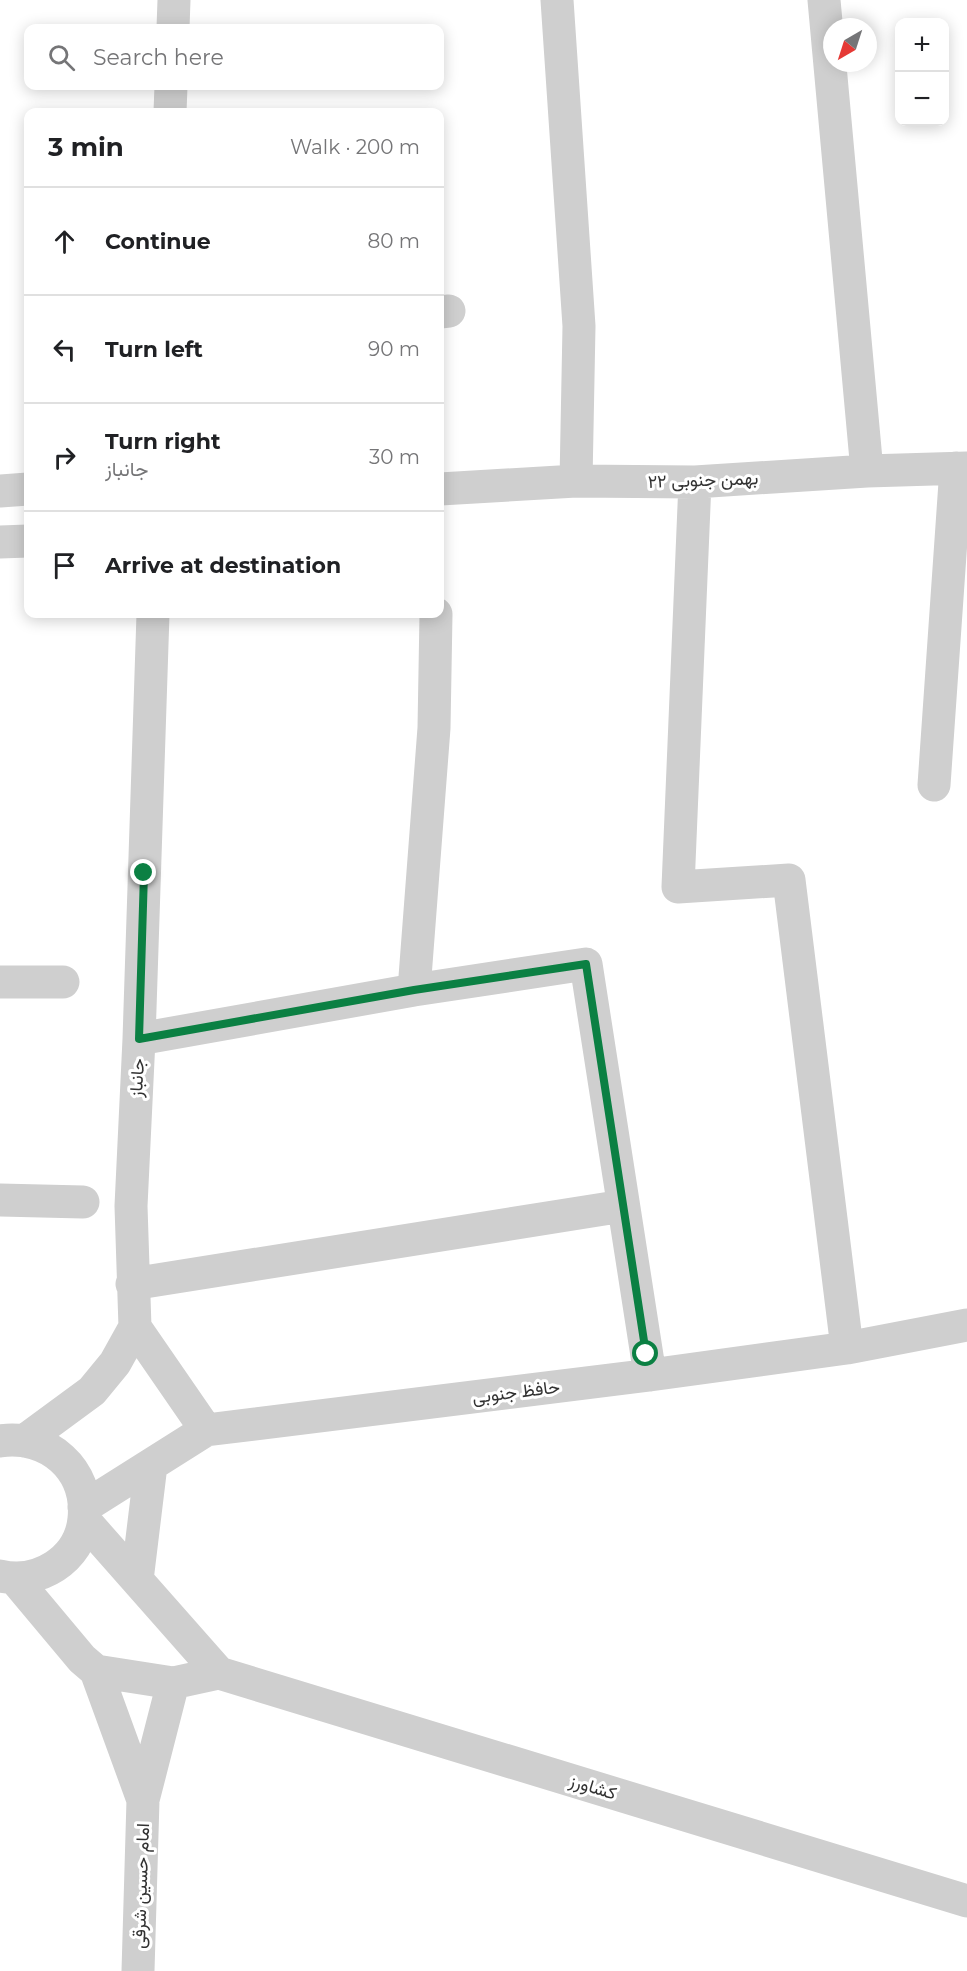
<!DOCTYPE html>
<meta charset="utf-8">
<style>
body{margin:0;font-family:Montserrat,Vazirmatn,sans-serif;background:#f6f6f6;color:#202124}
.controls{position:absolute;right:18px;top:18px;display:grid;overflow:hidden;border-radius:12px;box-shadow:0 3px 15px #0003}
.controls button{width:54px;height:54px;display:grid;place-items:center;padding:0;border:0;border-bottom:2px solid #e0e0e0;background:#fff;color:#202124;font:30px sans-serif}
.compass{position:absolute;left:823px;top:18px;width:54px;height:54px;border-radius:50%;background:#fff;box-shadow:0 3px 15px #0003;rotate:219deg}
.stop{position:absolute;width:18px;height:18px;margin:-14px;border:4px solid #0b8043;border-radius:50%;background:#fff}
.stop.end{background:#0b8043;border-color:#fff;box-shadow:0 2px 6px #0008}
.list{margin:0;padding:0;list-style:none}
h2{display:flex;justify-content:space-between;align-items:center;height:78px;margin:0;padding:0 24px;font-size:26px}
h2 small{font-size:20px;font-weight:400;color:#757577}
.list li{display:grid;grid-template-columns:39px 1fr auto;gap:18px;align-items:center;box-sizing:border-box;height:108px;padding:0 24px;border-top:2px solid #e0e0e0}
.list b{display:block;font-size:22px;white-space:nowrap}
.list p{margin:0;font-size:20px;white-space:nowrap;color:#757577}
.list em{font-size:20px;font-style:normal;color:#757577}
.icon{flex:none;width:33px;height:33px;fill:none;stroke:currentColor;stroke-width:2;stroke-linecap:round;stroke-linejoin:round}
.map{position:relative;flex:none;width:967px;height:1971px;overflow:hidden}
.search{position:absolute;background:#fff;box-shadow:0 3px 15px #0003;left:24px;top:24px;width:420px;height:66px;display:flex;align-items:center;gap:15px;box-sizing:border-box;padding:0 21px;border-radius:12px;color:#757577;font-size:22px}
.panel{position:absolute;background:#fff;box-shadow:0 3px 15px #0003;left:24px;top:108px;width:420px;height:510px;border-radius:12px}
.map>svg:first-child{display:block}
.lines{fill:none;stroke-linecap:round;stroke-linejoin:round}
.minor{stroke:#cfcfcf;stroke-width:33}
.route{stroke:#0b8043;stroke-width:8}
.labels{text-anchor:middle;stroke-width:6;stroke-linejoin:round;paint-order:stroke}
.street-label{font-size:18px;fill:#323232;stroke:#fff}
</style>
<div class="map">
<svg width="967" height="1971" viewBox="0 0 967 1971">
<rect width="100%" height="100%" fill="#fff"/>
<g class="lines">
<path class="minor" d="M557,0L579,326L576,481
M824,0L867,471
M173,28L174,0
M170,112L171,86
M440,312L449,311
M695,482L678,887L789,880L847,1348
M440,489L576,481L695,482L867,471L967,468
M0,491L28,489
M0,542L28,541
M934,785L956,468
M0,982H63
M414,990L434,728L436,614
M139,1039L414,990L586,964L650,1375
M0,1200L83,1202
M132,1284L623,1206
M135,1327L131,1206L139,1039L153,614
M135,1327L206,1430
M0,1441C48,1434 89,1469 84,1519C80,1560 38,1585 0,1576
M24,1441L92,1391L115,1363L135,1327
M84,1507L206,1430L650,1375L847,1348L967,1325
M84,1520L219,1673
M15,1579L82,1659L96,1671L143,1800
M137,1580L151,1465
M96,1671L173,1683
M138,1971L143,1800L173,1683L219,1673L967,1901"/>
</g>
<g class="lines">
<path class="route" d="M144,873L139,1039L414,990L586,964L646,1354"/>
</g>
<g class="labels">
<g class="street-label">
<text transform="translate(703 480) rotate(-2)" y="6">۲۲ بهمن جنوبی</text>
<text transform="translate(137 1078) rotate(-87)" y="6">جانباز</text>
<text transform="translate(516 1392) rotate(-7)" y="6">حافظ جنوبی</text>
<text transform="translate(593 1787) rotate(17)" y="6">کشاورز</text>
<text transform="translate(141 1886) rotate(-88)" y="6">امام حسین شرقی</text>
</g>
</g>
</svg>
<div class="controls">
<button>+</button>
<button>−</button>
</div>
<svg class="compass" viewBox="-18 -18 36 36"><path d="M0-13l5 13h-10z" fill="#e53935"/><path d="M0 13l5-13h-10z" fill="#757577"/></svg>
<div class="stop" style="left:646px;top:1354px"></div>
<div class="stop end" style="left:144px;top:873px"></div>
<div class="search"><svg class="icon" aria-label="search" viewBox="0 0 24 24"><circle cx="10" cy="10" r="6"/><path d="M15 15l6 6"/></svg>Search here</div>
<section class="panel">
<h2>3 min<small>Walk · 200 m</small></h2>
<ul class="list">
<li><svg class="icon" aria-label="ahead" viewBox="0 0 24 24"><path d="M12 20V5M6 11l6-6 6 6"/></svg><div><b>Continue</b></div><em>80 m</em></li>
<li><svg class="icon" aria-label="left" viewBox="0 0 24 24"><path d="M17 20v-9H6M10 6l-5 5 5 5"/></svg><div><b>Turn left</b></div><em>90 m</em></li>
<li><svg class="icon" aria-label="right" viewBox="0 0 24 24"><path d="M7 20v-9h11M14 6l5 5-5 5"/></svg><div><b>Turn right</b><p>جانباز</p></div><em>30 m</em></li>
<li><svg class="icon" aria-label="arrive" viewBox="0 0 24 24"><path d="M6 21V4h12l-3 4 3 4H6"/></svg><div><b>Arrive at destination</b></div></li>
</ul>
</section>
</div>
